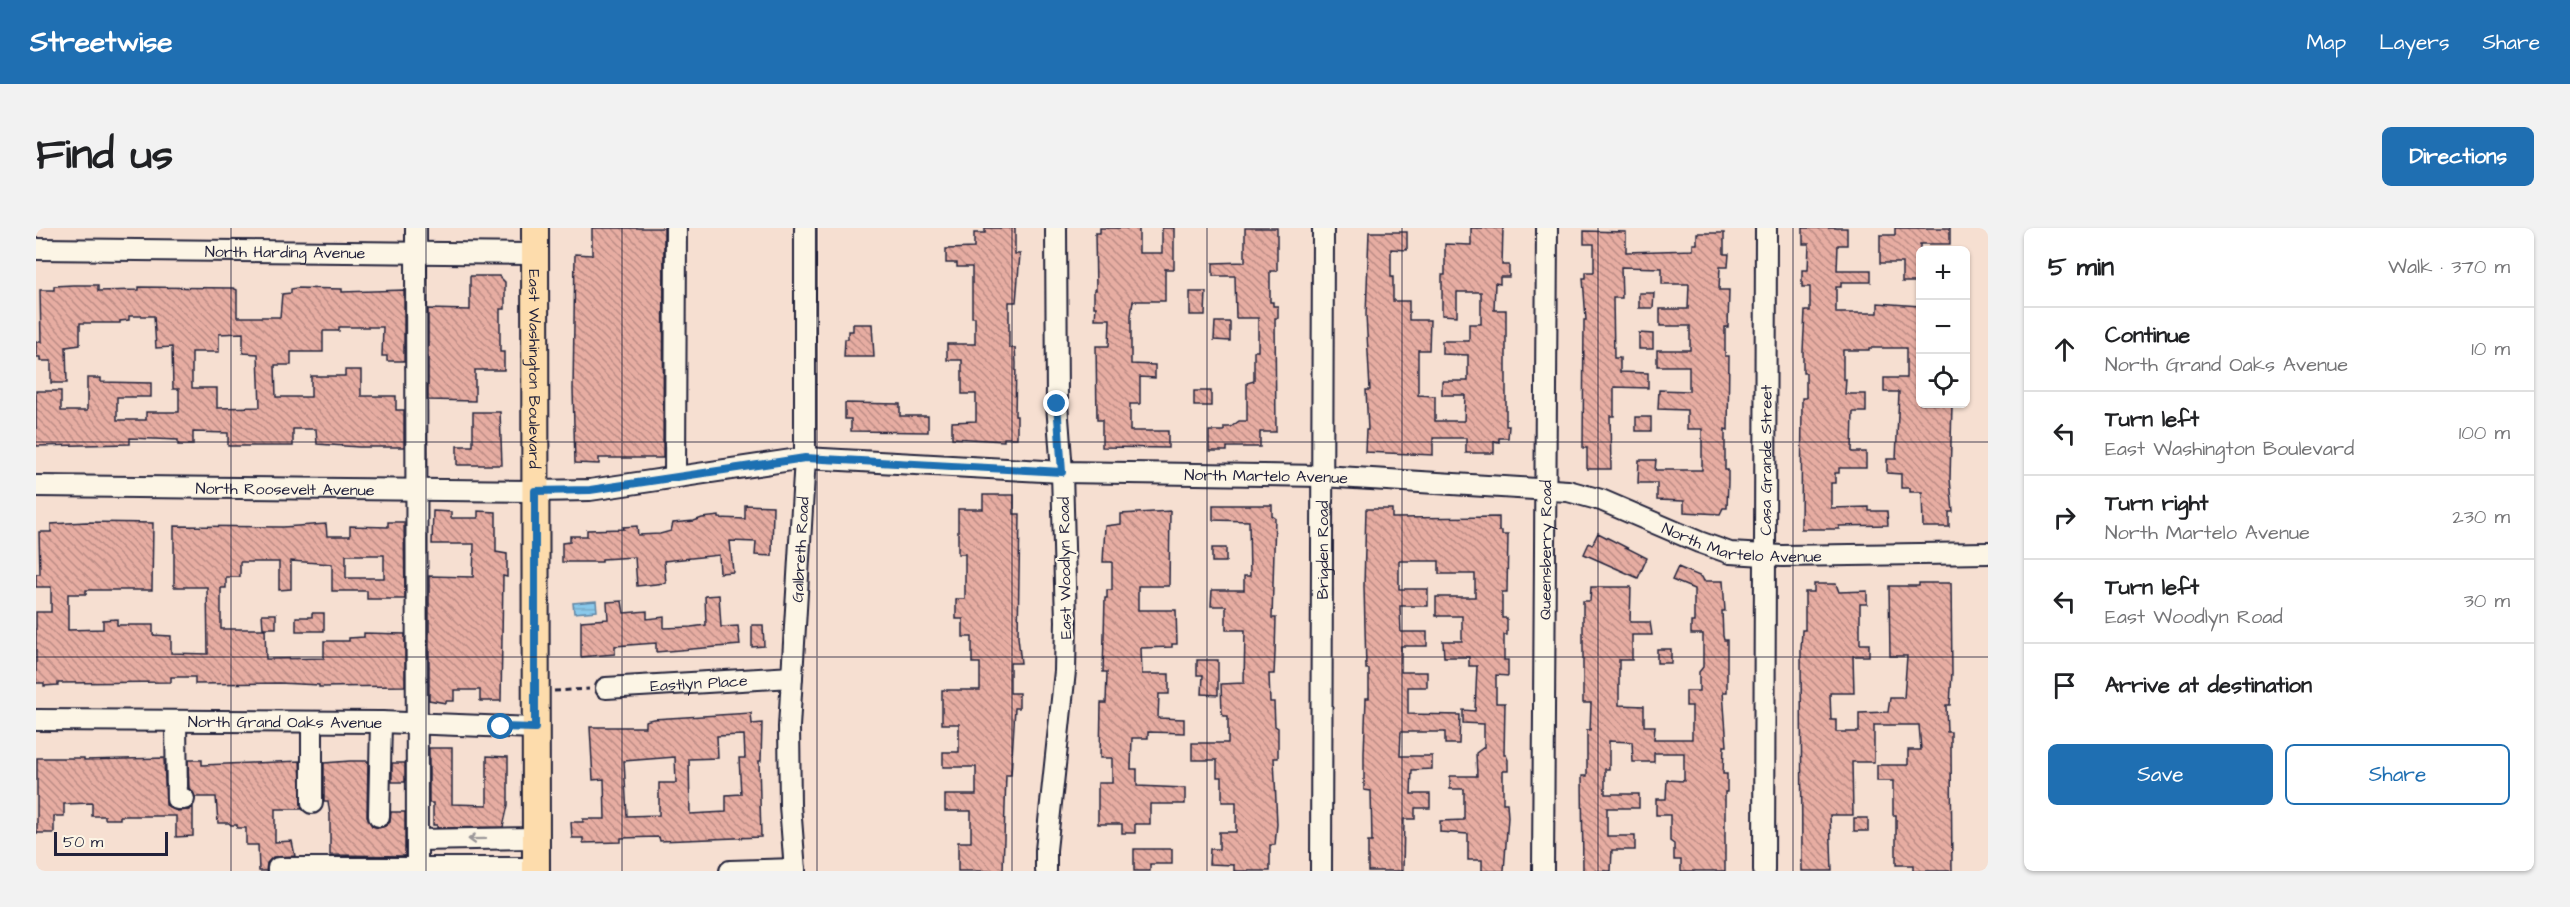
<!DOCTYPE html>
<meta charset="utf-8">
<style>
body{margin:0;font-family:"Architects Daughter",sans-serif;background:#f2f2f2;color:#202124}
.controls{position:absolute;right:18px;top:18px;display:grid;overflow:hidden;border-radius:9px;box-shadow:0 2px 4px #0004}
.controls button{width:54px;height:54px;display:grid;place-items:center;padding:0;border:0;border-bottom:2px solid #e0e0e0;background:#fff;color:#202124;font:30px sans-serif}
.scale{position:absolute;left:18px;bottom:15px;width:114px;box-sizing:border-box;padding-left:6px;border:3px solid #22223b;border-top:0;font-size:16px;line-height:21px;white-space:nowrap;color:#22223b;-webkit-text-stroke:4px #fcf5e5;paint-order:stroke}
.stop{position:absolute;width:18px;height:18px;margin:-14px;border:4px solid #1f6fb2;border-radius:50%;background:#fff}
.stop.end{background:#1f6fb2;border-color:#fff;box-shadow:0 2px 6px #0008}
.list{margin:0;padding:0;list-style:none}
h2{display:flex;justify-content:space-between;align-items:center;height:78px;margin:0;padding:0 24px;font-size:26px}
h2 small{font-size:20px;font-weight:400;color:#757577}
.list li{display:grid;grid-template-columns:39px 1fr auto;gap:18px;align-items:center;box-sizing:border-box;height:84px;padding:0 24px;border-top:2px solid #e0e0e0}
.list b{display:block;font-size:22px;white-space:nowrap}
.list p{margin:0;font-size:20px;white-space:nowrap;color:#757577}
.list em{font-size:20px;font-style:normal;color:#757577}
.actions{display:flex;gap:12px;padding:18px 24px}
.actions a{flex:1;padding:14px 0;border:2px solid #1f6fb2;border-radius:9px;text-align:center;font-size:21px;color:#1f6fb2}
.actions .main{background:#1f6fb2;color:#fff}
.icon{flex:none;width:33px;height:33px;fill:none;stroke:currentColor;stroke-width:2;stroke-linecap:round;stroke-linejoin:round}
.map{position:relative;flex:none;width:1952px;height:643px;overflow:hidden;border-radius:9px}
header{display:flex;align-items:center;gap:36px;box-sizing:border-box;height:84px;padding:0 30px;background:#1f6fb2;color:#fff}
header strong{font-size:28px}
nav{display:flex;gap:33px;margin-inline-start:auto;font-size:21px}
.intro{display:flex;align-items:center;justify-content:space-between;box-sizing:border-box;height:144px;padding:0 36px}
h1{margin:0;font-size:42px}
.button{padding:15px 27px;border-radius:9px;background:#1f6fb2;color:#fff;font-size:21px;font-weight:700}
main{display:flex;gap:36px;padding:0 36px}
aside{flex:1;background:#fff;border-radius:9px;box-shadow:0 2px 4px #0004}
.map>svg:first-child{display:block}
.water{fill:url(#water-rules);stroke:#6086a5;stroke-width:1.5}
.building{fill:url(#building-back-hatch);stroke:#22223b;stroke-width:1.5;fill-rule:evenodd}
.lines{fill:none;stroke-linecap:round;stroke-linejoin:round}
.minor-casing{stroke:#22223b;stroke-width:24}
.major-casing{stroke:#22223b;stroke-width:30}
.path{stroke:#22223b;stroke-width:3;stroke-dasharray:6 4.5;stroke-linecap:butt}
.minor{stroke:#fcf5e5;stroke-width:20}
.major{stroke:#fddcac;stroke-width:26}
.oneway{stroke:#9a9698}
.route{stroke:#1f6fb2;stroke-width:8}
.grid{fill:none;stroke:#22223b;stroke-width:1.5;stroke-opacity:0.55}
.labels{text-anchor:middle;stroke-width:4.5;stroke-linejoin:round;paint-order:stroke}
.street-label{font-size:16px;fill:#22223b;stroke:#fcf5e5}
</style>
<header>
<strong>Streetwise</strong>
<nav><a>Map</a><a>Layers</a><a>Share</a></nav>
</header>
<div class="intro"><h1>Find us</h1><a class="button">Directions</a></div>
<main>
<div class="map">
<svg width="1952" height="643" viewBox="0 0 1952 643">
<defs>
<pattern id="water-rules" width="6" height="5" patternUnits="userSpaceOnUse" patternTransform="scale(1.5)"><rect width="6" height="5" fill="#8ac9eb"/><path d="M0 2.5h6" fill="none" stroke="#77acca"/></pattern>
<pattern id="building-back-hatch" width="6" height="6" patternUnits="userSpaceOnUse" patternTransform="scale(1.5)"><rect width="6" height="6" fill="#e7ada2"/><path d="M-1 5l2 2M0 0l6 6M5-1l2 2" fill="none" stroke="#bb8c85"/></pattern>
</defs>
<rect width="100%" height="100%" fill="#f6dfd1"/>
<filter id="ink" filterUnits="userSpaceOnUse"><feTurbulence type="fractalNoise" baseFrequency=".0167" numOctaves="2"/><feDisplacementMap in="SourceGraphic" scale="12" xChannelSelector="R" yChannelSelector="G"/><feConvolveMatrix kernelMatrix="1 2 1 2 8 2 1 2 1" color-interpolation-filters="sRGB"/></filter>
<g filter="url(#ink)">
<path class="water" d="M560,373L561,383L538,385L537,375Z"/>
<path class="building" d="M556,0H628L627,230H563V236L539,235L537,161L539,26L556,27Z
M949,0H979V26H984L980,74H973V120H979L980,135L979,188H981V210H968V213L916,210V194L940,193V166H926V132H911V116H939V89H936V39H921V35H910V21L938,20V5H949Z
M1064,0H1103V25H1126V0H1138V41H1129V73H1097L1095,88V136L1119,137V150L1104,149V176H1094V203H1132V220L1066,219V192H1061L1060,118H1073L1074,91H1059L1060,79H1058V62H1060L1059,5H1064Z
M1209,0H1241V43H1234V74H1237V78H1242V90H1239L1240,204H1224V219H1191V223H1173V203H1188V199H1195L1203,193H1211V155L1218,153V123H1222V90H1200L1199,48H1177V35L1209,34Z
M1435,0H1467L1466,37H1473V49H1464V56L1459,55L1458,82H1470V198H1473L1472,210H1463V214L1458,213V225H1430V210H1397V227L1329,224L1330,202H1332L1330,162H1334L1330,87L1333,4H1371V22L1355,21V49H1357V73H1373V92H1394L1393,122H1382V167L1399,168V193H1428L1429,167H1406V153H1432V127L1406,126V113H1433V96H1445V64H1421V88L1406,87V47H1409V16L1435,17Z
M1767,0H1811V17H1802L1801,42H1835V54H1805V59H1800V85H1842V75L1884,78V176H1916L1914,251L1917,284H1913V299H1887L1886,264H1874V260H1865V246L1851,245V231H1860L1863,164H1848V150H1870V120H1833V122H1807V151H1810L1809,166H1830V184H1817L1816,224H1830V240H1803V245H1799V255H1795V280L1833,279V283H1851L1852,297L1803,298V301H1765L1766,170H1770V145H1767V123L1769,83H1774V59H1766V42H1772L1773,16H1767Z
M1859,0H1914V16H1884V54H1866V35H1844V7H1859Z
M1548,3L1590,4V24L1657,22V16H1661V5H1688V26H1693L1692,39H1684L1683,62H1693L1692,99H1689V128H1693L1692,202L1689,201V242H1692V253L1691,280H1687L1684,286L1648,284V273L1621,272V255H1602L1603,232H1620L1619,242H1666V201H1651V182L1622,181L1623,162L1653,163V138H1621V122H1654V98H1624V81H1652L1653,56H1626V40L1585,39L1586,70H1577L1578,130H1584V144L1612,145V160L1578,159V188H1574L1575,241H1551V220H1547L1548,92H1550L1547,50H1550V44H1558V16H1548Z
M434,48H463L469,54V81H464V124H468V142H439V173L392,172V81L434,82Z
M37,57H62V63L103,62V59L197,60L201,62V89H244L246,66L255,65V61L260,60L306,61V64L368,62V133H351V128H346L347,99H303V103H287V124H255V137H239L240,169H275V148H309V142H325V168H360V182H368V219H323L281,216L280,201H257V218H192V205L157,204V217H142V212L94,210V216L0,218V163H25V183H51V150H65V154L115,155V169H81V192H110V184H143V161H137L136,119L120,120L118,88H93V92L84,93V95H44V117L30,119L31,155H15V133H4V129H0V114H5L4,62H18V58ZM207,105V125L222,126L224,179L181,180V160H156V124H183V106Z
M1154,64H1170L1169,87H1154Z
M1603,65H1618L1617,80H1603Z
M1179,94H1194V113L1178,112Z
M817,96H836L838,129H808L809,111H812V103H817Z
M1603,105L1617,106V121H1603Z
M1158,163H1175V178H1158Z
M809,175L864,176V188H892V204L815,203V191H809Z
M437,184H464L466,237H421V218H437Z
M1600,189H1615V203H1600Z
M947,267H978V286H984L982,409L985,435H974V465H983V480H979L975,547H970L967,643H922V614H935V583H909V567H940V539H907V524H923V496H906V462H944V435H936V409H927V391H920V371H929V326H922V281H947Z
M709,277L737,278L736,328L719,327L720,314L694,313L697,344L684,345L683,327L628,333L630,355L601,358L599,329L566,331V334H526V315L534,314V308H551V302L588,301L587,299L601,298L602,307L624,306L635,303L637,295L658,293L666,290L683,288V290L709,291Z
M1177,277H1236V288L1239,290L1236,390H1240L1239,425L1238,446H1233L1234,474H1238L1239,498L1242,500V530H1238L1241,596L1239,617H1234V643H1198V637L1173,636L1174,621H1183V604H1200V574H1186V549H1181V532H1156V515H1192V488H1188L1186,485L1185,456L1208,455L1209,402H1190V378H1175L1176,362H1208V348H1214L1213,293L1177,292Z
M1330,281H1356V290L1463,289V303H1466V307H1472L1471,364H1466V390H1471V407H1468V432H1472V448L1460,447V475H1469L1468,527H1470L1472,532V543H1467V575H1471L1472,589L1468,643H1446V632H1432V606L1404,604V593L1428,592V561H1414V548H1441L1440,525L1448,519V496L1427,495V482L1439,483L1441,438H1433V429H1408L1407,413H1426V388H1400V369H1439V346H1403V333H1363V361H1392V378H1364L1365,404H1391V418H1365V444H1391V459H1372V486L1424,487L1423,516H1409V504H1365L1364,528H1396V541L1376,542L1375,566H1394V580H1379V591H1368L1367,643H1332V614H1336L1335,563L1328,562V525L1330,470H1333V441H1330L1328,358Z
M397,283L415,284V290H442V283L460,284V324L471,326V349L467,348L465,473H444V462H418V473H410V475L393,472V348L437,349L438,316H396Z
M1134,283L1133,358H1102V382H1140L1141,416H1136V419L1105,420L1106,446H1133V466H1123L1122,490L1148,491V505L1112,504V510H1096L1095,541H1101V558L1149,560V576H1114V596H1099V605H1086V596H1062V555H1076V530H1064L1065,475H1070L1071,444H1067L1069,370H1071V362H1076V334H1067L1069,298L1085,296V286Z
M50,294L117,295L116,362H50V366H32V402L67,401V392L81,391V397H117V407L135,408V425L172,426L171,359H138V298L247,299L290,296L291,308H314V298L352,299V294H368L369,371H331V363H296V336L255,333V361L243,362V334H204V349H190V360H185V401H229L230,431H234L288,430V413H313V410L328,409V405L369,406V458L283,459V457L243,455L159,456V449H135V454L22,455V457L8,458V455H0V384H15V359H0V346H4L3,304H15V296ZM310,327H348V350H310Z
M1562,305L1611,330L1602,350L1548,326L1553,315L1556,317Z
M1176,320H1190V334H1176Z
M1642,339L1666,349L1668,353H1687L1689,383H1686L1687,408L1688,412H1691V464H1687L1691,518H1688L1687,546H1691V564H1689V643H1645V632H1638V616L1634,613V587H1620V571H1630L1631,552L1648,553V525H1618V534H1597L1596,514L1573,513V541H1569V566H1603V580H1571V608H1599V622H1576L1575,643H1547L1546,548H1551V502H1554L1555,475H1547V373H1554L1555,359H1595L1594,394H1614L1616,407H1596V432H1583V477L1608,478V498H1619L1618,511H1656V478H1650V463H1663V444L1667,439V406H1655V394H1658V361L1636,352Z
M1883,355H1915L1916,445L1914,477H1910L1911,504H1915V522L1916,643H1877V637H1860V587H1857V553H1841V537H1872V522H1885L1883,497H1838V534H1816L1817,587H1794L1796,643H1766L1765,422L1766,402H1769V364H1778V356H1800L1803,364L1831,363V376H1824V416H1833V428H1817L1818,465H1794L1795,492H1800V504H1823V485L1852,484L1854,470H1868L1871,428H1854L1853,358H1883Z
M683,367L685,399L702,398L704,417L620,424V415L579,418V426L545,429V393L572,391L571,374L586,373L588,385L611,383V391L628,389V400L655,399L670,397L669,368Z
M276,385H288V403H260V389H276Z
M226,386H240V400H227Z
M716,397H727L728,418L716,419Z
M1621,421H1635V435H1621Z
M1161,432H1182V467L1166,466L1167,447H1161Z
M715,485L716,496L726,495L725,533H723L725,609L624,613L623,609L585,610V614L547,615V610H536L535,594H547V591H569L568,551L557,552L554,499H609V493L617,491ZM708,507L709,530H703L705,566L690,567V584L654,586L653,531L682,530L681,508ZM639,529L640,555H623V587L591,588L588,533Z
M393,520H416V576L451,577V528L472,529V577L467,599L401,600V597H397V575H393Z
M1,530H48V532L128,530L130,577L141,583L153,582L157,579V608L140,609V588H84V591H69V588H56V575L28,576V588H18V605H1Z
M152,532H166V537L264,533L266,581H239V614L256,613L259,628L237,629L231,635L230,643H223L222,617H210V600H201V597H195L193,595H182L180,569H159L153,560Z
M314,533H332L331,588L336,598L343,600L349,598L354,594L355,584H369V628L294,627V587L292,573H288V535Z
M356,535H369V554H356Z
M1818,590H1832V603H1818Z
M1098,621H1136V636H1114V643H1098Z"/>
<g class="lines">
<defs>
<g id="minor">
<path d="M380,0L381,639"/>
<path id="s1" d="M0,21L499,26"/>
<path d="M639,249L640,0"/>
<path id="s2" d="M0,258L499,263L554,262L769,230L1026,244L1286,248L1532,263L1565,272L1663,314L1694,325L1746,328L1952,325"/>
<path id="s3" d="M570,460L756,449"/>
<path id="s4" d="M0,492L345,494L499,500"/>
<path d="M140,494L141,571H148"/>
<path d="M276,494V575"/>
<path d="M343,588L345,494"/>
<path d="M381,612L500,610"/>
<path d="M242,643V640H500"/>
<path d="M694,643L759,641"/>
<path id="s5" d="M759,643L754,577L753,499L769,230V0"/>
<path d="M1010,643V622L1029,443L1030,393L1026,244L1021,176L1020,0"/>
<path id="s6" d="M1285,643L1287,0"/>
<path id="s7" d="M1507,643L1511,0"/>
<path id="s8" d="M1728,643L1730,0"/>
</g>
<g id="major">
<path id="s9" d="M499,0L500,643"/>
</g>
</defs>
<use href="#minor" class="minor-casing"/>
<use href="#major" class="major-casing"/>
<path class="path" d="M518,463L553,461"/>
<use href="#minor" class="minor"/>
<use href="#major" class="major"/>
</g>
<defs><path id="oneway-shaft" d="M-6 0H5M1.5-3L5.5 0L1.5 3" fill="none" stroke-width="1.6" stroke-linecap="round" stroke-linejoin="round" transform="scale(1.5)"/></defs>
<use class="oneway" href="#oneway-shaft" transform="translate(441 611) rotate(179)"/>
</g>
<g class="lines" filter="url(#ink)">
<path class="route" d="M465,499L499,500V263L554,262L769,230L1026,244L1021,176"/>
</g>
<path class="grid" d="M195,0V643M390,0V643M586,0V643M781,0V643M976,0V643M1171,0V643M1366,0V643M1562,0V643M1757,0V643M0,214H1952M0,429H1952"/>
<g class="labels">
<g class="street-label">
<text dy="6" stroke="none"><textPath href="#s1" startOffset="249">North Harding Avenue</textPath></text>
<text dy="6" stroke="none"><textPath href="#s9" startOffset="141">East Washington Boulevard</textPath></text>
<text dy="6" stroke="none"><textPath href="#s8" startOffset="411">Casa Grande Street</textPath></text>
<text dy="6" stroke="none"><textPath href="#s2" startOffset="1233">North Martelo Avenue</textPath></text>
<text dy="6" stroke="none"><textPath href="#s2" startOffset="249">North Roosevelt Avenue</textPath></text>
<text dy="6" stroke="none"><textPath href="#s2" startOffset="1719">North Martelo Avenue</textPath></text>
<text dy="6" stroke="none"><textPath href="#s6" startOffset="321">Brigden Road</textPath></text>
<text dy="6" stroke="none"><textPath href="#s5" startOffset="322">Galbreth Road</textPath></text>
<text dy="6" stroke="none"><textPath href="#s7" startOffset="321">Queensberry Road</textPath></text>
<text transform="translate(1028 340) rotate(-91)" y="6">East Woodlyn Road</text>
<text dy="6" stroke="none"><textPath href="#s3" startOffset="93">Eastlyn Place</textPath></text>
<text dy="6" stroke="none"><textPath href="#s4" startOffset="249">North Grand Oaks Avenue</textPath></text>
</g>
</g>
</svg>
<div class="controls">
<button>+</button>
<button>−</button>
<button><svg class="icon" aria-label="locate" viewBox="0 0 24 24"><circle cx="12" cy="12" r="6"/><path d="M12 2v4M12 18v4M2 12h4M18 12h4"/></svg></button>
</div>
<div class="scale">50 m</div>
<div class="stop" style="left:465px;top:499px"></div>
<div class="stop end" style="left:1021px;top:176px"></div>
</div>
<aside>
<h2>5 min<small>Walk · 370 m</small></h2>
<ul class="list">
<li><svg class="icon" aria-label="ahead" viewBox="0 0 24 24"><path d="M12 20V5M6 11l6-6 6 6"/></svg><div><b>Continue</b><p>North Grand Oaks Avenue</p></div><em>10 m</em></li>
<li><svg class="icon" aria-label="left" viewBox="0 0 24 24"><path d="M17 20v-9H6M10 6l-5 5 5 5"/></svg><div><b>Turn left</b><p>East Washington Boulevard</p></div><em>100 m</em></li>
<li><svg class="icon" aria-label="right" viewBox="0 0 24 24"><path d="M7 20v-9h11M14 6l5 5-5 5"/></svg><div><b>Turn right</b><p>North Martelo Avenue</p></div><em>230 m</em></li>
<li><svg class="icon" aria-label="left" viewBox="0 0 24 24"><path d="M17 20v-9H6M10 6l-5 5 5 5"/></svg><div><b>Turn left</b><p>East Woodlyn Road</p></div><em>30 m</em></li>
<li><svg class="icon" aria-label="arrive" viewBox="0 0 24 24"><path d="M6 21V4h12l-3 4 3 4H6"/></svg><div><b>Arrive at destination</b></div></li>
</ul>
<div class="actions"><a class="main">Save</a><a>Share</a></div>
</aside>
</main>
